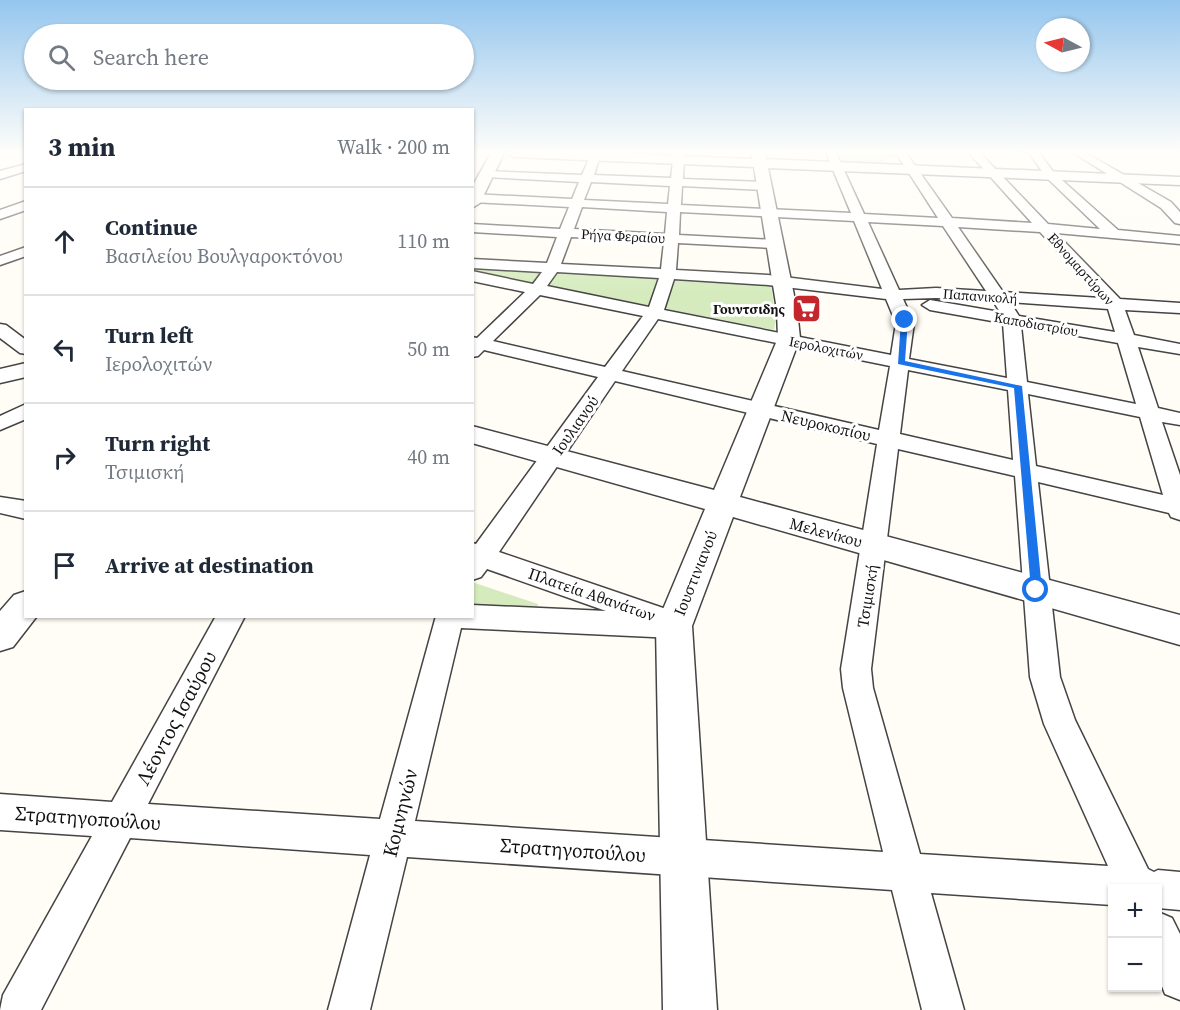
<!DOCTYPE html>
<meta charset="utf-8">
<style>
body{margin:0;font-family:"Source Serif 4",serif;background:#f6f6f7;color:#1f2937}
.controls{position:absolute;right:18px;bottom:18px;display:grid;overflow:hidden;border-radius:0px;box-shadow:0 2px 4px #0004}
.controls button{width:54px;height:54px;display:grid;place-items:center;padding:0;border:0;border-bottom:2px solid #e0e1e3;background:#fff;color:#1f2937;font:30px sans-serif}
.compass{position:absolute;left:1036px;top:18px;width:54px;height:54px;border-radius:50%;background:#fff;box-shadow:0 2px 4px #0004;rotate:277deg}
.stop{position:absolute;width:18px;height:18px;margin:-14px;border:4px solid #1a73e8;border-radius:50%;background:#fff}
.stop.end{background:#1a73e8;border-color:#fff;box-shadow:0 2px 6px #0008}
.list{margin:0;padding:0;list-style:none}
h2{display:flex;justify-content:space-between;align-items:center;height:78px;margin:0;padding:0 24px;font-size:26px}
h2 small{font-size:20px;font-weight:400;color:#747a83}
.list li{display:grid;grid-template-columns:39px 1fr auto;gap:18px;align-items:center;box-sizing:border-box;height:108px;padding:0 24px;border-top:2px solid #e0e1e3}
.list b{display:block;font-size:22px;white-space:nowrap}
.list p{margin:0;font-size:20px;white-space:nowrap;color:#747a83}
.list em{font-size:20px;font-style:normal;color:#747a83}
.icon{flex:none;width:33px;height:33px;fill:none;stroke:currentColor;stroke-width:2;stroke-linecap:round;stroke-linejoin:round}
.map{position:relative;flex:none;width:1180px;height:1010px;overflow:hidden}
.search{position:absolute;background:#fff;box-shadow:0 2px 4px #0004;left:24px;top:24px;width:450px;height:66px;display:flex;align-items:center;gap:15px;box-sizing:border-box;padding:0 21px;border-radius:33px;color:#747a83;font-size:22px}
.panel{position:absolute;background:#fff;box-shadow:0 2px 4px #0004;left:24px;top:108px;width:450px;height:510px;border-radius:0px}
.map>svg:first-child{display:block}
.green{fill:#d5ebbd}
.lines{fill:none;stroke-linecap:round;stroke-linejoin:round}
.minor-casing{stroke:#444;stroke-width:3}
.tertiary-casing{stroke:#444;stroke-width:3}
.minor{fill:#fff;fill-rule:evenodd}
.tertiary{fill:#fff;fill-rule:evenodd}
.route{fill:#1a73e8}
.labels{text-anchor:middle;stroke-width:6;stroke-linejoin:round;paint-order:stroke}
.far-street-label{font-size:14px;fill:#111;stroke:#fff}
.far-poi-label{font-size:14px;font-weight:bold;fill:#111;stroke:#fff;text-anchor:end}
.street-label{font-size:16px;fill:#111;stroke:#fff}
.near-street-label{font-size:20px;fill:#111;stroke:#fff}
</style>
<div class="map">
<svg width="1180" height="1010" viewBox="0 0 1180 1010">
<rect width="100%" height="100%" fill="#fffdf5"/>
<path class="green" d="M837,153H895L899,158H882L887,166L843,164Z
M472,266L771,285L776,319L774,330L473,271Z
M472,582L538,604V612L473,608Z"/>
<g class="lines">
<defs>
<path id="minor" d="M595,153L600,156L594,175L671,178L674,153H684L683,179L764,182L770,186L764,190L682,186L681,205L851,213L826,153H836L864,214L938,218L896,153H906L952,218L1032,223L969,153H980L1048,224L1100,229L1046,177L1029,153H1039L1054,173L1118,230L1180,236V244L1056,233L1120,299L1180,303V313L1125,310L1134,335L1180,344V354L1138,347L1158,408L1180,413V425L1162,422L1180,475V520L1171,517L1169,513L1038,482L1060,677L1075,720L1148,869L1154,872L1158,870L1180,872V910L1158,908V888H1112V905L931,893L964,1010H922L892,890L407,857L370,1010H328L370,855L130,838L41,1010H0L3,995L92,836L0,830V794L112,802L216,616H245L148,804L380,819L436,616H472V605L606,611L487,569L481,577L472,580V543L476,544L598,377L484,350L478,356L472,357V337L477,338L525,292L472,281V271L533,284L542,272L472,268V259L547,263L557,237L472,232V224L560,229L569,207L472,202V194L572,199L579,182L485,177L479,174L485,171L582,175L590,156ZM591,182L670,186L668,204L584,200ZM582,207L667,212L665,234L574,229ZM680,212L854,221L882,289L768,275L676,270L678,243L774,248L781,244L774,240L679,235ZM868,222L943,226L986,291L936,288L899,290ZM958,227L1040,232L1101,298L1003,292ZM571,237L664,242L661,269L561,264ZM557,272L659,278L649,307L547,286ZM674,279L768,285L886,299L896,323L891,355L664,310ZM540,295L643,316L605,367L493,341ZM936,298L993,301L1000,312L930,300L922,305L930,310L1003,323L1007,378L909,359L914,323L903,299ZM1010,302L1108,309L1115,332L1019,316ZM658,319L890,366L879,430L622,371ZM1021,326L1118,343L1136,404L1027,382ZM908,370L1008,390L1013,460L900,434ZM615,381L877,444L841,669L843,688L883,852L415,821L461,628L674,638L684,634L688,626L684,618L671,614L669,610L499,552ZM1028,394L1140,417L1163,495L1036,466ZM898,449L1015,476L1030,677L1044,724L1108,866L920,854L873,688L871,669Z
M1074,153H1086L1171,202L1180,212V224L1175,223L1161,208Z
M26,164V171L0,179V171Z
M26,201V210L0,219V210Z
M26,247V256L0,265V256Z
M0,324L6,325L26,340V354L20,353L0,338Z
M26,404V419L0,430V416Z
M0,497L26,501V519L0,513Z
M1158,912L1172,918L1180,934V1000L1165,994L1158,976Z"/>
<path id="tertiary" d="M491,153H504L480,203L472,208V187Z
M508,153H601L752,159V153H764L766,159L1180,177V185L768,168L797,310L800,338L740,497L1180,615V645L733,517L692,626L717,1010H663L656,626L705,509L472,443V426L714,490L778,338L777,310L754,167L514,157Z
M26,363V377L0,383V369Z
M26,591V616H37L13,647L0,651V611L14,595Z"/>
</defs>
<use href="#minor" class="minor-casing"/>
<use href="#tertiary" class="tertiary-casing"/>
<use href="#minor" class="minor"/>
<use href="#tertiary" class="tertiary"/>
</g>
<linearGradient id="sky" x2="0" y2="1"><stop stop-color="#95c6ee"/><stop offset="0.52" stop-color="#fffefa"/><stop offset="1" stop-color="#fffefa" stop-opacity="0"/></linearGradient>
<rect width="1180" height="294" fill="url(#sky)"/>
<path class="route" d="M905,318L908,320L905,361L1022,386L1042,590L1040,593L1036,594L1031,590L1014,388L898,364L901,320Z"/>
<defs>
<symbol id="supermarket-square" viewBox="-11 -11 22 22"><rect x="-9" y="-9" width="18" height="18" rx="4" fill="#c4262e" stroke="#fff"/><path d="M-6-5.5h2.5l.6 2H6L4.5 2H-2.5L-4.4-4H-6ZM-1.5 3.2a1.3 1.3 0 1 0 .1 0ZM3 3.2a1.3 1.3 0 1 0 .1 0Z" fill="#fff"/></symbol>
</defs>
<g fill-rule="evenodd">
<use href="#supermarket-square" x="790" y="292" width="33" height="33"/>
</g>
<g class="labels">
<g class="far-street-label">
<text transform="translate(623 236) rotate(3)" y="5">Ρήγα Φεραίου</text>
<text transform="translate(1081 269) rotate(48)" y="5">Εθνομαρτύρων</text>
<text transform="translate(980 296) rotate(4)" y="5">Παπανικολή</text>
<text transform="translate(1036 324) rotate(10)" y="5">Καποδιστρίου</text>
<text transform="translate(826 348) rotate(11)" y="5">Ιερολοχιτών</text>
</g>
<g class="far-poi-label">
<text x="785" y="314">Γουντσιδης</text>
</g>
<g class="street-label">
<text transform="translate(575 425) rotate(-55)" y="6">Ιουλιανού</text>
<text transform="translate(826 425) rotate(13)" y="6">Νευροκοπίου</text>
<text transform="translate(826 532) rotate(15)" y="6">Μελενίκου</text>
<text transform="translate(695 573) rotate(-68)" y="6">Ιουστινιανού</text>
<text transform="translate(592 594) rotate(19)" y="6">Πλατεία Αθανάτων</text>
<text transform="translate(867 596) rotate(-81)" y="6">Τσιμισκή</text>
</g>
<g class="near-street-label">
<text transform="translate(176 718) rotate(-62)" y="7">Λέοντος Ισαύρου</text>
<text transform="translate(400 813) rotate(-76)" y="7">Κομνηνών</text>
<text transform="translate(88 818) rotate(4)" y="7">Στρατηγοπούλου</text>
<text transform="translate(573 850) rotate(4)" y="7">Στρατηγοπούλου</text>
</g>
</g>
</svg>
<div class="controls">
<button>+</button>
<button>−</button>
</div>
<svg class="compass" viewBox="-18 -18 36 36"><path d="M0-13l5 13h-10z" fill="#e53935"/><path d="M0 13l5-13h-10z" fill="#747a83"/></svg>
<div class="stop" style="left:1036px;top:590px"></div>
<div class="stop end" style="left:905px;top:320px"></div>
<div class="search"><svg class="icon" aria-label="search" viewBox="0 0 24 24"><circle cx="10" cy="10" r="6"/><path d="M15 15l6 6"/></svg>Search here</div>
<section class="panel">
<h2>3 min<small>Walk · 200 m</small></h2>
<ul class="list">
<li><svg class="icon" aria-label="ahead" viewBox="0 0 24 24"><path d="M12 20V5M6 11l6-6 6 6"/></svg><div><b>Continue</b><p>Βασιλείου Βουλγαροκτόνου</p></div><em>110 m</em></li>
<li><svg class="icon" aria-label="left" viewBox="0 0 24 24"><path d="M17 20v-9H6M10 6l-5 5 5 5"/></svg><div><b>Turn left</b><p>Ιερολοχιτών</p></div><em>50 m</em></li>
<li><svg class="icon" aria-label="right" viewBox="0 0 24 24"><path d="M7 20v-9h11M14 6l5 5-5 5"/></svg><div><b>Turn right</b><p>Τσιμισκή</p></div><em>40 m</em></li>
<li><svg class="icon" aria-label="arrive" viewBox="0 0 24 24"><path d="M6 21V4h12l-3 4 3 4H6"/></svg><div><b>Arrive at destination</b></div></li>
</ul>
</section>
</div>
